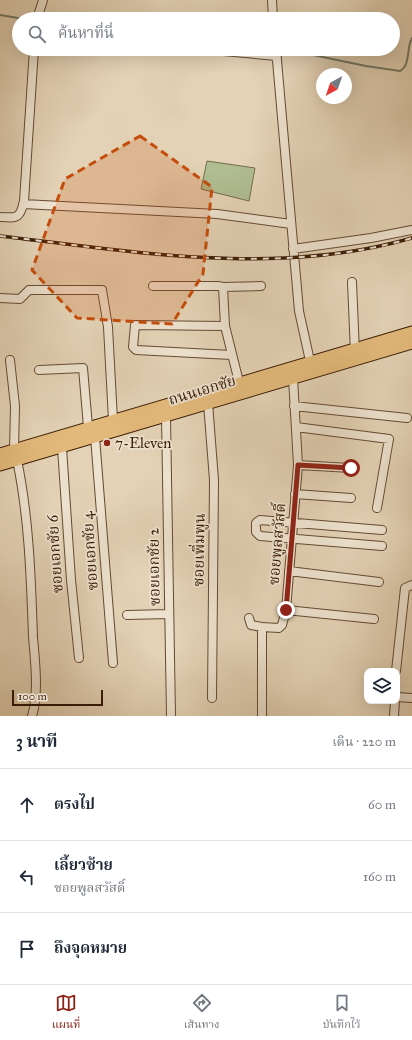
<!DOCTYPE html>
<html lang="th">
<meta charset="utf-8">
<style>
body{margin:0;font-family:"IM FELL Great Primer","Noto Serif Thai",serif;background:#f6f6f7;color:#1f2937}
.controls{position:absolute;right:12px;bottom:12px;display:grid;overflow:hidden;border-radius:8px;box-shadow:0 4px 16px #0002}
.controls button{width:36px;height:36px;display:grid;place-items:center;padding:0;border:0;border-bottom:1px solid #e0e1e3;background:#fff;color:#1f2937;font:20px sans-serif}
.compass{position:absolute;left:316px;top:68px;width:36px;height:36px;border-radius:50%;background:#fff;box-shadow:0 4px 16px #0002;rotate:220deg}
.scale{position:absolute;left:12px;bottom:10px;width:91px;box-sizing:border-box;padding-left:4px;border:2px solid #3b1c06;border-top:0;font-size:11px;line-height:14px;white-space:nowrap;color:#3b1c06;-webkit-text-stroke:3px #ede2cf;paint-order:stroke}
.stop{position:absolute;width:12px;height:12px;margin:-9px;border:3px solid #8f2418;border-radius:50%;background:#fff}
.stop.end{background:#8f2418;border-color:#fff;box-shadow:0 1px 4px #0008}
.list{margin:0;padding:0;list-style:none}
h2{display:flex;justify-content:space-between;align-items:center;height:52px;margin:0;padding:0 16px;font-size:17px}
h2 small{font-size:13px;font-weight:400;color:#747a83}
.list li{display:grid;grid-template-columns:26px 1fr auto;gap:12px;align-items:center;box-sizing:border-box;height:72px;padding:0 16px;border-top:1px solid #e0e1e3}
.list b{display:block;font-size:15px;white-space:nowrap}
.list p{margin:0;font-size:13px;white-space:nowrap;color:#747a83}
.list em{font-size:13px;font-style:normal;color:#747a83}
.icon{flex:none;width:22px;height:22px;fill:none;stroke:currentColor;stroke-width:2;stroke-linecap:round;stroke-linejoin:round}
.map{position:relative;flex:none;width:412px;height:716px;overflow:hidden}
.search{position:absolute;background:#fff;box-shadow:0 4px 16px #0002;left:12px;right:12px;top:12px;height:44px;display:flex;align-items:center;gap:10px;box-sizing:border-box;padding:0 14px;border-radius:22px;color:#747a83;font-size:15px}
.sheet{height:268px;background:#fff}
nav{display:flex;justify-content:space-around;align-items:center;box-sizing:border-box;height:56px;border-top:1px solid #e0e1e3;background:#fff;font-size:11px;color:#747a83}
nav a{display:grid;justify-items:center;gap:2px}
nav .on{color:#8f2418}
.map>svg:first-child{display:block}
.green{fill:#afbd91;stroke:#756c4c}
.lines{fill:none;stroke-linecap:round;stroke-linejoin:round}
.stream{stroke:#727a67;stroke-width:2}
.minor-casing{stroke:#654a32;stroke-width:10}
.major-casing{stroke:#3b1c06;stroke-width:13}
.minor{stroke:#ede2cf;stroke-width:8}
.major{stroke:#e2b97a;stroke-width:11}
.rail-casing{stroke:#3b1c06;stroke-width:3.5}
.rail{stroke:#ede2cf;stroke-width:2;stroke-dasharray:6;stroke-linecap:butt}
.route{stroke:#8f2418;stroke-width:5}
.marked{fill:#c54d0b;fill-opacity:0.2;stroke:#c54d0b;stroke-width:3;stroke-dasharray:8 5;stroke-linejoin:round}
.poi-dot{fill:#8f2418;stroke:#ede2cf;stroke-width:1.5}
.labels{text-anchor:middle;stroke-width:3.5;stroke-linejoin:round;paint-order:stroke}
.street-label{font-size:15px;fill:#3b1c06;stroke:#ede2cf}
.poi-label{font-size:15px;fill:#3b1c06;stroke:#ede2cf;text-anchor:start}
</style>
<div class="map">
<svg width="412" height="716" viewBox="0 0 412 716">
<rect width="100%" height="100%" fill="#e3d2b5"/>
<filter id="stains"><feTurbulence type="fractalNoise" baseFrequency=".005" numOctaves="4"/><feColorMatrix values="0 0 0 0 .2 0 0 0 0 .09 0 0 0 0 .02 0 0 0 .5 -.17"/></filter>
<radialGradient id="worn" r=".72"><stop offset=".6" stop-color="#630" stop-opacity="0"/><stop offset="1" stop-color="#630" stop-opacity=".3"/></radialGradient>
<path class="green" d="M207,161L255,168L249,201L201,189Z"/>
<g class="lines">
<path class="stream" d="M0,15L24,19
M289,50L366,66L400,71C411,65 406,48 412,38"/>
<defs>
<path id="minor" d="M272,0L273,19
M37,19L43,0
M201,49L277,56
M276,49L299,311L310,361
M23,204L217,214L291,224
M0,217C17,218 20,219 24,201L34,49
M293,249L371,238L412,230
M352,282L355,353
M153,286H218L223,287L261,286
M223,287L225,326L239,382
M0,298L20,299L29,290H102L108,327L113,420
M225,326L135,325L133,347L136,350L231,355
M10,360L15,406L14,450
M39,370L83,368L88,427
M208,403L214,480L212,698
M294,406L407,418
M166,417L171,716
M296,427L389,439L377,508
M95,437L113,663
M62,448L71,580L79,658
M17,460C29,517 31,578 33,637C35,660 39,694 32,716
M298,465L351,468
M295,494L351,498
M382,530L260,520L256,523V532L260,536L382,546
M289,571L379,582
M286,610L374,619
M127,615L169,614
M249,618L251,625L262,627
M396,671L405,588L412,585
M397,697L412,698
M262,716V627L279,628L282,625L286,610L298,465L293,378
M394,716L395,701"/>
<path id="major" d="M0,454L412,332
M0,465L412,343"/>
</defs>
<use href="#minor" class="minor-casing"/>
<use href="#major" class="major-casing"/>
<use href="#minor" class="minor"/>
<use href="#major" class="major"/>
<defs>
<path id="rail" d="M0,236C136,252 278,277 412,238"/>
</defs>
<use href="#rail" class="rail-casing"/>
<use href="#rail" class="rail"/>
</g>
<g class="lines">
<path class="route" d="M286,610L298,465L351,468"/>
</g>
<path class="marked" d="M140,136L212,187L203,274L172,324L77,318L32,270L65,179Z"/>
<circle class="poi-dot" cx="107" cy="443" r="4"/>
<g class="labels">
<g class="street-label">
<text transform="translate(202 390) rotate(-17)" y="5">ถนนเอกชัย</text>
<text transform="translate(277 544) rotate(-85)" y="5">ซอยพูลสวัสดิ์</text>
<text transform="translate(199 550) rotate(-89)" y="5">ซอยเพิ่มพูน</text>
<text transform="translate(90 551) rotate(-94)" y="5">ซอยเอกชัย 4</text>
<text transform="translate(55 554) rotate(-94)" y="5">ซอยเอกชัย 6</text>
<text transform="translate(154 567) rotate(-91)" y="5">ซอยเอกชัย 2</text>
</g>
<g class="poi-label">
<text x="115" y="448">7-Eleven</text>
</g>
</g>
<rect width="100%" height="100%" filter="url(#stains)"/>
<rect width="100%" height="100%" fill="url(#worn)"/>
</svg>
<div class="controls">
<button><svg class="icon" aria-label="layers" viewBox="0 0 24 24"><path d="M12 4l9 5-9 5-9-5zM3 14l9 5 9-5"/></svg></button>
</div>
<svg class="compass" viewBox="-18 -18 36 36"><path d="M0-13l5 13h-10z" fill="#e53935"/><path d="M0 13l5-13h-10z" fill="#747a83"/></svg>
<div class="scale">100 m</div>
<div class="stop" style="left:351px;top:468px"></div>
<div class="stop end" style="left:286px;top:610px"></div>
<div class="search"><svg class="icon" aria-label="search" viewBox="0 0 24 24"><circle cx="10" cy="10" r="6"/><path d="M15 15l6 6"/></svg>ค้นหาที่นี่</div>
</div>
<section class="sheet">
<h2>3 นาที<small>เดิน · 220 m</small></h2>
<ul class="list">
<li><svg class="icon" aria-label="ahead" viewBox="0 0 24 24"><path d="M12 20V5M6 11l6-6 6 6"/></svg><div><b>ตรงไป</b></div><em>60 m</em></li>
<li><svg class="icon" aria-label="left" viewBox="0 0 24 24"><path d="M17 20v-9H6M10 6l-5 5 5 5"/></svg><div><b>เลี้ยวซ้าย</b><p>ซอยพูลสวัสดิ์</p></div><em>160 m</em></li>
<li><svg class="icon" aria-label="arrive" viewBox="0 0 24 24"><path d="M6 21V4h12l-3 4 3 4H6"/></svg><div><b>ถึงจุดหมาย</b></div></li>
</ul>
</section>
<nav>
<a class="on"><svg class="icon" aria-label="map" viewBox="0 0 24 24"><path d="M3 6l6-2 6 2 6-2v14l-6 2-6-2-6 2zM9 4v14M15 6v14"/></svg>แผนที่</a>
<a><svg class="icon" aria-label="directions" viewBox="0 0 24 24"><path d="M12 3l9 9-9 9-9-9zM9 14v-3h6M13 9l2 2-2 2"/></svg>เส้นทาง</a>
<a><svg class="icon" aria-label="saved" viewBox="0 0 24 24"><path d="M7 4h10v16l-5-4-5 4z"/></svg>บันทึกไว้</a>
</nav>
